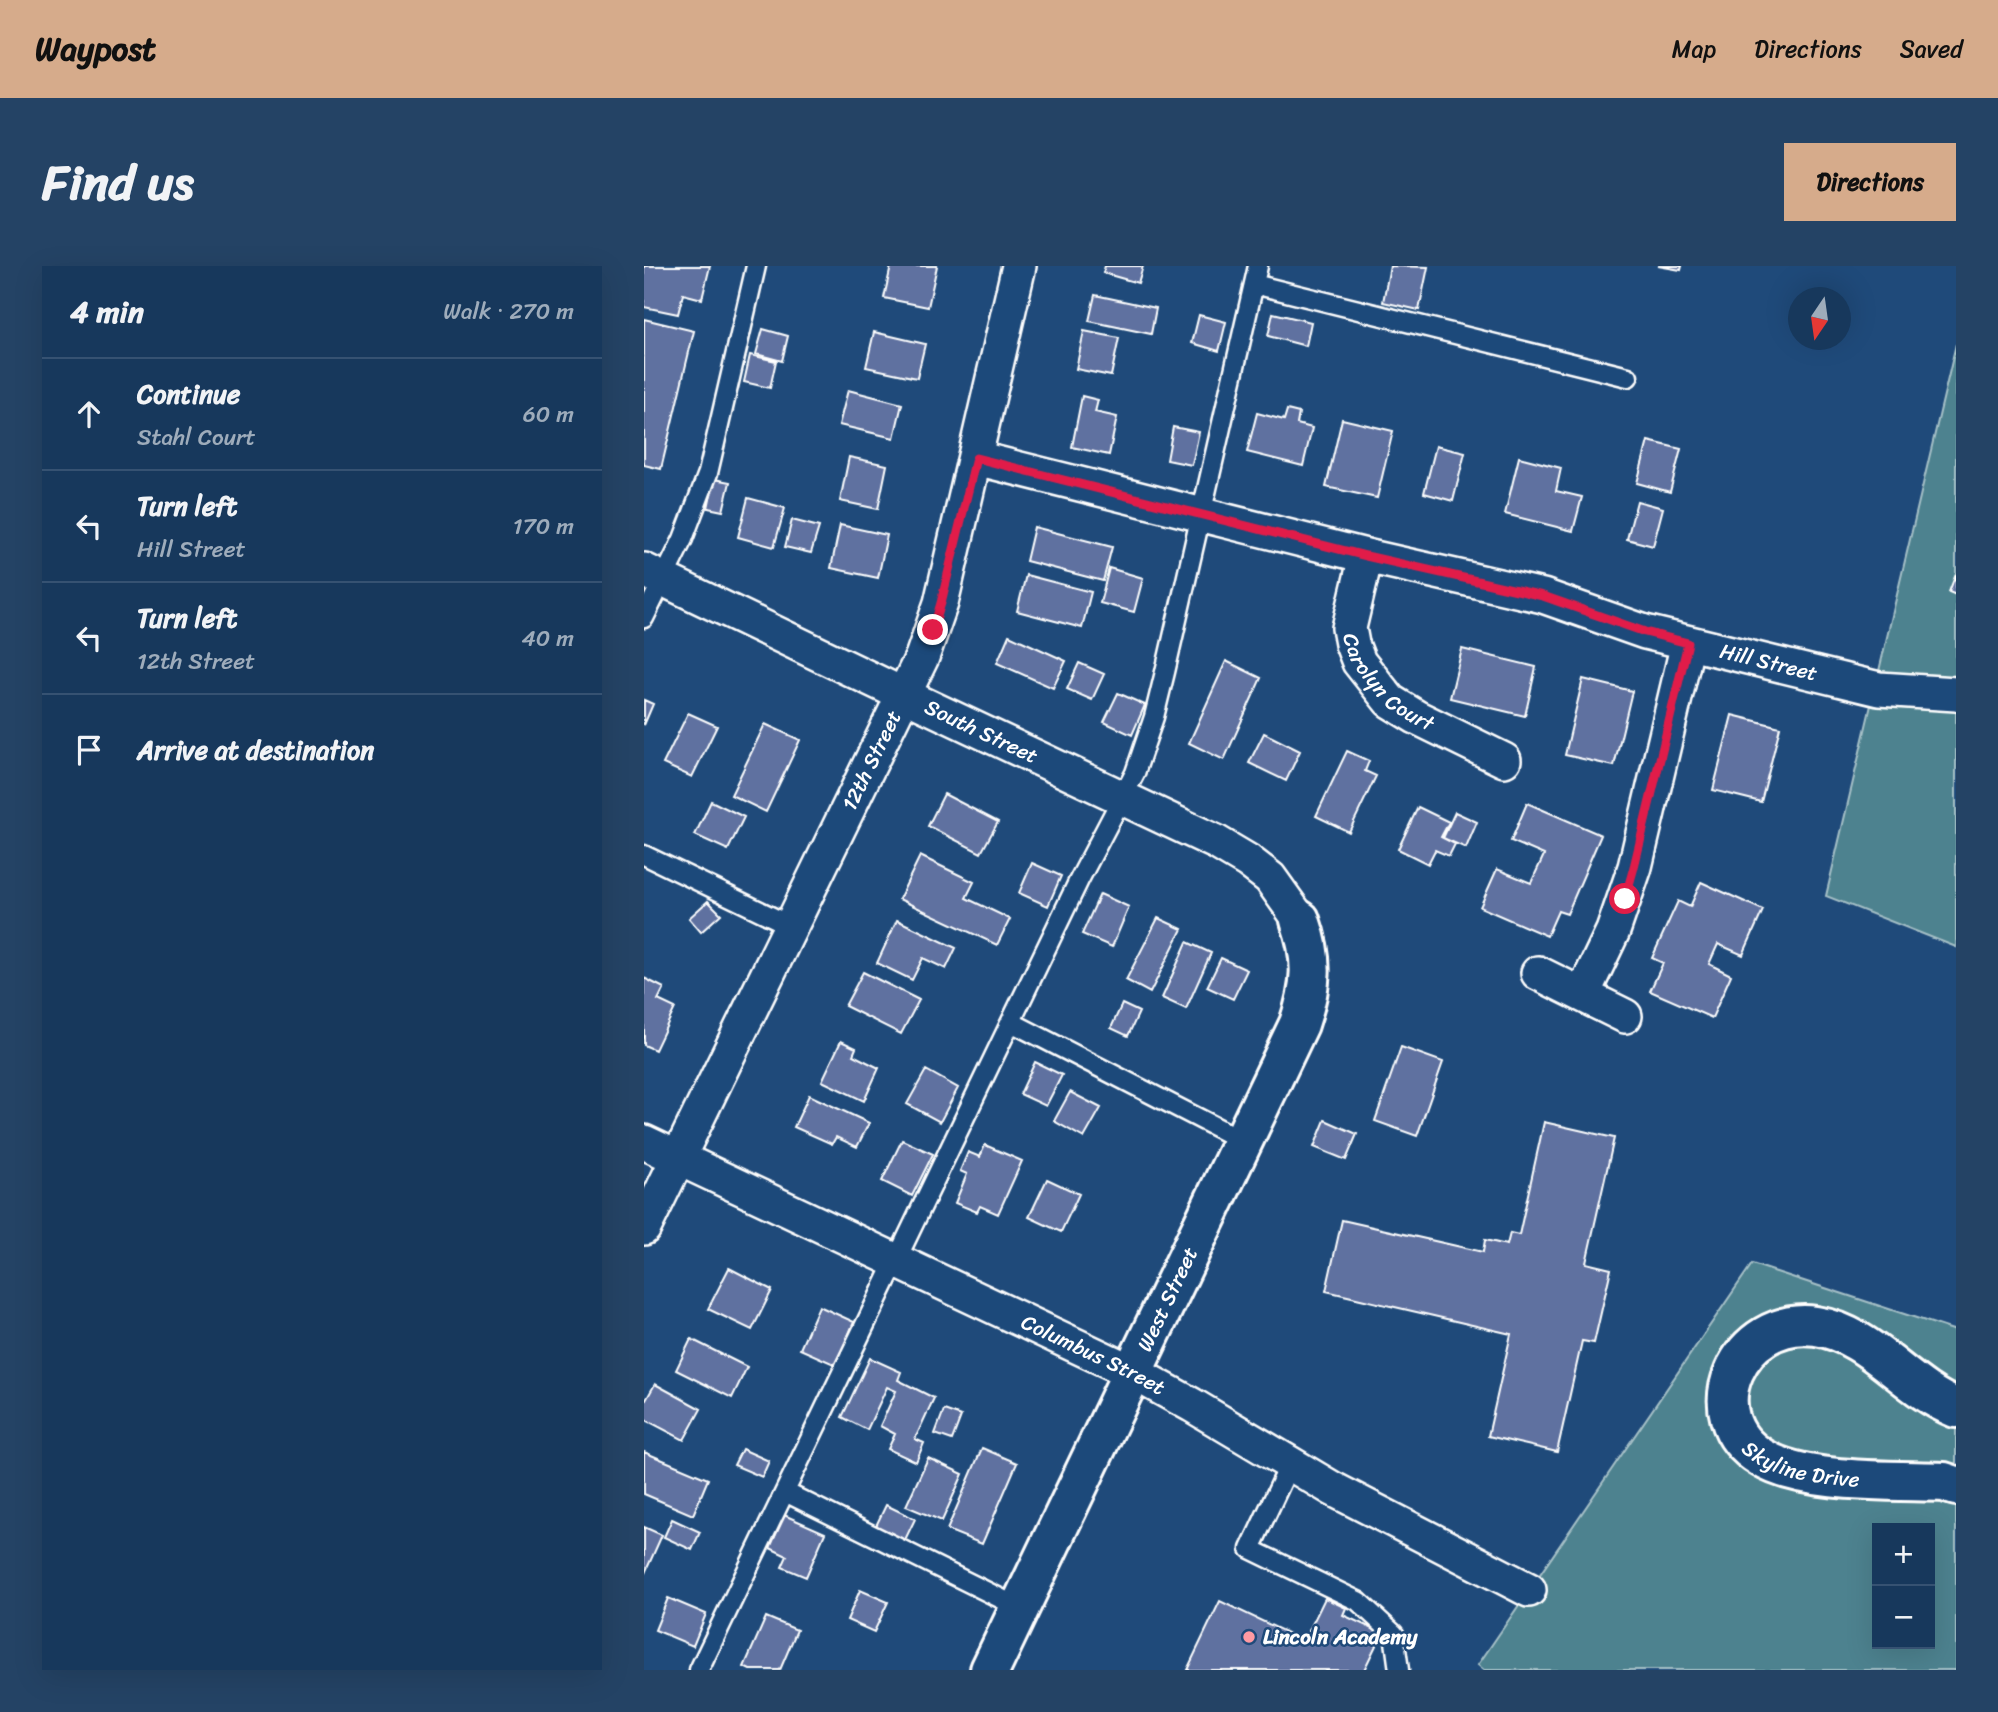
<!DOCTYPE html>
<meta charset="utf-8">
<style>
body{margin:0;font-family:Sriracha,sans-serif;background:#244365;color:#f1f3f6}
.controls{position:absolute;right:21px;bottom:21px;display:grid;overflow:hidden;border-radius:0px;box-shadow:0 7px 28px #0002}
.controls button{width:63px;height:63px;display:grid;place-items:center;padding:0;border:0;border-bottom:2px solid #365272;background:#17385c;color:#f1f3f6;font:35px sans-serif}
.compass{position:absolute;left:1144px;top:21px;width:63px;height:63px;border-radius:50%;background:#17385c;box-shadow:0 7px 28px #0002;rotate:193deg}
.stop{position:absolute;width:21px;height:21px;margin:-16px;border:5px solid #e11d48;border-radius:50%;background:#fff}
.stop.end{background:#e11d48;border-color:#fff;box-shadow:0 2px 7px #0008}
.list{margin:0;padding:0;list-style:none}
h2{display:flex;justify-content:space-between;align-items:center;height:91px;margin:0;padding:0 28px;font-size:30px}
h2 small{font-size:23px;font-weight:400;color:#9eacbb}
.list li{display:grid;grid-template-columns:46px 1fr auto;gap:21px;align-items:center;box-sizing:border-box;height:112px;padding:0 28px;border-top:2px solid #365272}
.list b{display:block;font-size:26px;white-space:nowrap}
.list p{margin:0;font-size:23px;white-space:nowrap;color:#9eacbb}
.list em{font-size:23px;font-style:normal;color:#9eacbb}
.icon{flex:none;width:38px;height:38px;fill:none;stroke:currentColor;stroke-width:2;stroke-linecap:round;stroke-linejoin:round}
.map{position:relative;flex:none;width:1312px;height:1404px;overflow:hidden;border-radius:0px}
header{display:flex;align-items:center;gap:42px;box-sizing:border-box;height:98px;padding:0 35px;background:#d6ab8b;color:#111}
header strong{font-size:33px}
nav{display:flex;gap:38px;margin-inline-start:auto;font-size:24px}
.intro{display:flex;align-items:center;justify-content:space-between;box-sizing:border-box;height:168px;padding:0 42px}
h1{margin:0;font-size:49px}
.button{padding:18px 32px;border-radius:0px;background:#d6ab8b;color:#111;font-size:24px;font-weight:700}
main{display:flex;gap:42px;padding:0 42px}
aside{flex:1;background:#17385c;border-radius:0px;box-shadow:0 7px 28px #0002}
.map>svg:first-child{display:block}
.green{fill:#4e828f;stroke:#a6c0c7;stroke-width:2;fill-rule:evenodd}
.building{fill:#5f71a0;stroke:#fff;stroke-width:2}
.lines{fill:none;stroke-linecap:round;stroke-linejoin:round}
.service-casing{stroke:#fff;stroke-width:23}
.minor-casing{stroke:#fff;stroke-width:38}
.tertiary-casing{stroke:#fff;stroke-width:44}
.service{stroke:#1f4a7a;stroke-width:18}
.minor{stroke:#1f4a7a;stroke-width:33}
.tertiary{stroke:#1f4a7a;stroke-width:38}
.route{stroke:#e11d48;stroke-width:9}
.poi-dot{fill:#ff9aa2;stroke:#1f4a7a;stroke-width:2.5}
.labels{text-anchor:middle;stroke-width:5;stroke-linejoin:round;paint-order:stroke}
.street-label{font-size:21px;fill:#fff;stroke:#1f4a7a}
.poi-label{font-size:21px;font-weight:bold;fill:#fff;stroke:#1f4a7a;text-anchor:start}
</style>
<header>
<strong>Waypost</strong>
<nav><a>Map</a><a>Directions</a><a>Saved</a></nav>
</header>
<div class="intro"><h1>Find us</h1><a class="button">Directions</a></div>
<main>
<aside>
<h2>4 min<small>Walk · 270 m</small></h2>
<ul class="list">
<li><svg class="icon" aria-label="ahead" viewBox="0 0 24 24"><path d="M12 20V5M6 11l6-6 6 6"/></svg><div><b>Continue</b><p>Stahl Court</p></div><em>60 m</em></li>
<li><svg class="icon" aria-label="left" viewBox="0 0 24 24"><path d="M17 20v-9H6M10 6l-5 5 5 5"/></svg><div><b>Turn left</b><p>Hill Street</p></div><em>170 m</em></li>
<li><svg class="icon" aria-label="left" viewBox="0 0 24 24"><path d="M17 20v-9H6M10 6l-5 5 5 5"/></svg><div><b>Turn left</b><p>12th Street</p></div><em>40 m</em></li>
<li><svg class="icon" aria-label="arrive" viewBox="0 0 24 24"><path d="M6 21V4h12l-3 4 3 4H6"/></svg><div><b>Arrive at destination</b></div></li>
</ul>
</aside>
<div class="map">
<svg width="1312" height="1404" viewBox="0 0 1312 1404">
<rect width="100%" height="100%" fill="#1f4a7a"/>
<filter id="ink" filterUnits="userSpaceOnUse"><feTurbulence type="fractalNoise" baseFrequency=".0143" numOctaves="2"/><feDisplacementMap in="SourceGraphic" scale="14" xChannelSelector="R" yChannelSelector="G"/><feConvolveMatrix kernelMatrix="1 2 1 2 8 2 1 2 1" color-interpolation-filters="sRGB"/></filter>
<g filter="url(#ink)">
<path class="green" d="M1312,78V681L1182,630Z
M1108,998L1312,1065V1404H840L834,1399ZM1233,1262H1286V1378H1233Z"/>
<path class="building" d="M0,0H66L58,33L39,28L34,48L0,41Z
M247,0H293L284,41L240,32Z
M461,0H499L494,17L459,7Z
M746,0L784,1L775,44L739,36Z
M1014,0H1038L1037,4Z
M451,29L512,42L507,68L445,55Z
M629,47L667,56L662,80L624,70Z
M555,49L582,56L575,85L548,77Z
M0,53L50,65L17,203L0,199Z
M119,63L144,70L138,95L112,88Z
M440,65L475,72L467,110L432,103Z
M230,66L281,78L273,112L222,101Z
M106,89L132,95L126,122L100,116Z
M204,124L258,138L250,172L195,159Z
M438,130L454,134L451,146L473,151L465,189L428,181Z
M643,144L655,147L653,158L668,162L659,200L603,186L613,147L640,154Z
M698,153L749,165L733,232L682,221Z
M529,161L555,166L548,199L523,194Z
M1004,175L1037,183L1026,226L993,217Z
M792,180L821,187L809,235L780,227Z
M205,191L243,199L234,243L196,235Z
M875,191L917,202L912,225L938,231L929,265L861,248Z
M70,213L86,216L79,245L64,242Z
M104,232L141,242L130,281L94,271Z
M993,235L1019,242L1009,280L983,273Z
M148,254L175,261L167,287L141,281Z
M196,259L243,269L234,312L187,302Z
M390,261L468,281L459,315L382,295Z
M465,302L499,312L490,346L456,337Z
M1312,308V329L1305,326Z
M382,309L447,326L438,362L373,345Z
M365,369L422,395L409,422L353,397Z
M818,383L892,401L881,450L806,432Z
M582,395L617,412L580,494L545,477Z
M435,397L460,408L448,434L423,423Z
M939,413L988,425L970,500L921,489Z
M474,427L501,439L488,469L460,456Z
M0,434L9,438L0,459Z
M44,447L73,460L48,511L19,498Z
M1088,449L1136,461L1117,536L1069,524Z
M121,458L156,474L122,546L87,529Z
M620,467L656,485L642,515L605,497Z
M703,485L725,495L721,505L732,510L705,566L672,550Z
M300,528L354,556L337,587L284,560Z
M67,535L100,551L84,584L51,569Z
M883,537L957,569L923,648L914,645L903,670L836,641L853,603L887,617L900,589L867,575Z
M774,541L805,556L797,571L811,578L805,590L791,584L784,598L754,583Z
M811,546L833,556L822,582L799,572Z
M276,590L330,616L322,632L366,653L353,679L255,633Z
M388,597L417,610L404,640L375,627Z
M1057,616L1119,644L1099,689L1074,678L1065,698L1087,709L1068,752L1006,725L1019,697L1008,692L1034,635L1046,641Z
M456,628L485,641L468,681L438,668Z
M64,635L77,648L57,666L45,652Z
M514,652L538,663L506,727L482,714Z
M253,654L312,682L302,703L279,692L268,714L233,697Z
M543,676L567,687L542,743L518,732Z
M577,692L603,704L589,733L563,721Z
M219,706L275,734L257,768L201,740Z
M0,712L20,722L14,734L31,742L11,784L0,779Z
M478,738L495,746L484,770L467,762Z
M197,775L212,782L209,789L235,802L220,835L178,815Z
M757,781L799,796L773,870L731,855Z
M391,796L418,809L402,840L376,828Z
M282,804L314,822L296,856L263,838Z
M426,826L457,842L440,872L410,855Z
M165,829L225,857L213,881L192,871L188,878L150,861Z
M681,854L713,868L702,894L670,881Z
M900,856L970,872L942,997L967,1003L950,1077L938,1075L913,1186L844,1170L867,1068L682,1025L698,954L839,986L841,974L863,979L866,967L875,969Z
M258,874L289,888L268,930L238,915Z
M341,879L378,895L354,948L336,940L333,946L311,937L323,908L316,905L324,886L336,891Z
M403,913L435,928L417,966L385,951Z
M85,1002L128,1024L108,1064L64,1043Z
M175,1040L210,1056L192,1099L156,1083Z
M47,1073L103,1101L88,1132L32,1104Z
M226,1092L257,1106L254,1114L290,1132L271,1173L280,1177L272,1196L244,1183L251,1168L236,1160L252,1125L243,1121L223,1164L198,1151Z
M11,1118L57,1143L40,1174L0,1153V1133L2,1134Z
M300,1144L317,1150L308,1174L291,1168Z
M338,1182L373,1197L338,1278L303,1264Z
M98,1183L125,1195L118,1211L90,1199Z
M0,1186L64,1213L49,1249L0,1228Z
M284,1192L319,1208L298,1255L262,1240Z
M242,1239L271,1253L259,1278L230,1264Z
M140,1249L181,1267L162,1311L138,1301L143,1290L126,1282Z
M28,1253L56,1266L48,1284L20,1271Z
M0,1261L18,1269L1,1307H0Z
M216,1324L244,1336L230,1366L203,1354Z
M24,1332L62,1348L49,1380L11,1364Z
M681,1332L702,1342L699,1349L738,1367L720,1404H543L576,1335L660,1375Z
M122,1351L153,1364L136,1404H106L100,1401Z"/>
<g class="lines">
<defs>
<path id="service" d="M610,18L984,111
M0,352L39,273L64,207L112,0
M0,589L147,660
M367,756L599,875
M646,1198L606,1283L714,1335L750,1368L755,1404
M141,1226L376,1342
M55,1404L435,614L491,507L510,451L521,406L614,0"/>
<g id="minor">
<path id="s1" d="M332,192L722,290L899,330L1001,366L1124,396L1235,423L1312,428"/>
<path id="s2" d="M722,290L705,362L708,378L715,396L746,435L772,451L860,494"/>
<path id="s3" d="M0,304L260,429L572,576L604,595L626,612L656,654"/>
<path d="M894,707L981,750"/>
<path d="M939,728L969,665L991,601L1044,377"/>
<path id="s4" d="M0,876L490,1107L548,1139L689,1223L885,1324"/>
<path id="s5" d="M0,962L278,391L297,337L375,0"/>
</g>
<g id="tertiary">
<path id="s6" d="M1312,1142C1261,1122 1227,1068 1172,1060C1095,1049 1048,1150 1118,1192C1160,1218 1250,1214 1300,1216L1312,1220"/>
<path id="s7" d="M346,1404L655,758C668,719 670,694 656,654"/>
</g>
</defs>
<use href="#service" class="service-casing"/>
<use href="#minor" class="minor-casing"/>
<use href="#tertiary" class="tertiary-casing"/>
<use href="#service" class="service"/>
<use href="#minor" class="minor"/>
<use href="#tertiary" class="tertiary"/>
</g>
</g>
<g class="lines" filter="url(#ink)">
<path class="route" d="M289,364L297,337L332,192L722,290L899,330L1001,366L1044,377L990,601L981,633"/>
</g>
<circle class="poi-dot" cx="605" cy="1371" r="7"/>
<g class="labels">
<g class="street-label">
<text dy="7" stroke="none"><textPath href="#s1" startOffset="819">Hill Street</textPath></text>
<text dy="7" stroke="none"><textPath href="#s2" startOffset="144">Carolyn Court</textPath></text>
<text dy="7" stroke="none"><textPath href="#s3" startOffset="374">South Street</textPath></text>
<text dy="7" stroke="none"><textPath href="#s5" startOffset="520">12th Street</textPath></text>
<text dy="7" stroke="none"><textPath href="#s7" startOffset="411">West Street</textPath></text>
<text dy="7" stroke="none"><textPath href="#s4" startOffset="497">Columbus Street</textPath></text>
<text dy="7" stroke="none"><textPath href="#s6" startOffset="404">Skyline Drive</textPath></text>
</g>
<g class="poi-label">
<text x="619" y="1378">Lincoln Academy</text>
</g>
</g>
</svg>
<div class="controls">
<button>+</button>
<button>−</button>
</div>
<svg class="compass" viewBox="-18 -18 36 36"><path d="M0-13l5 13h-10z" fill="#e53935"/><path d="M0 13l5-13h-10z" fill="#9eacbb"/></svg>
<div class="stop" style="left:981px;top:633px"></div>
<div class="stop end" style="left:289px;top:364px"></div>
</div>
</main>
